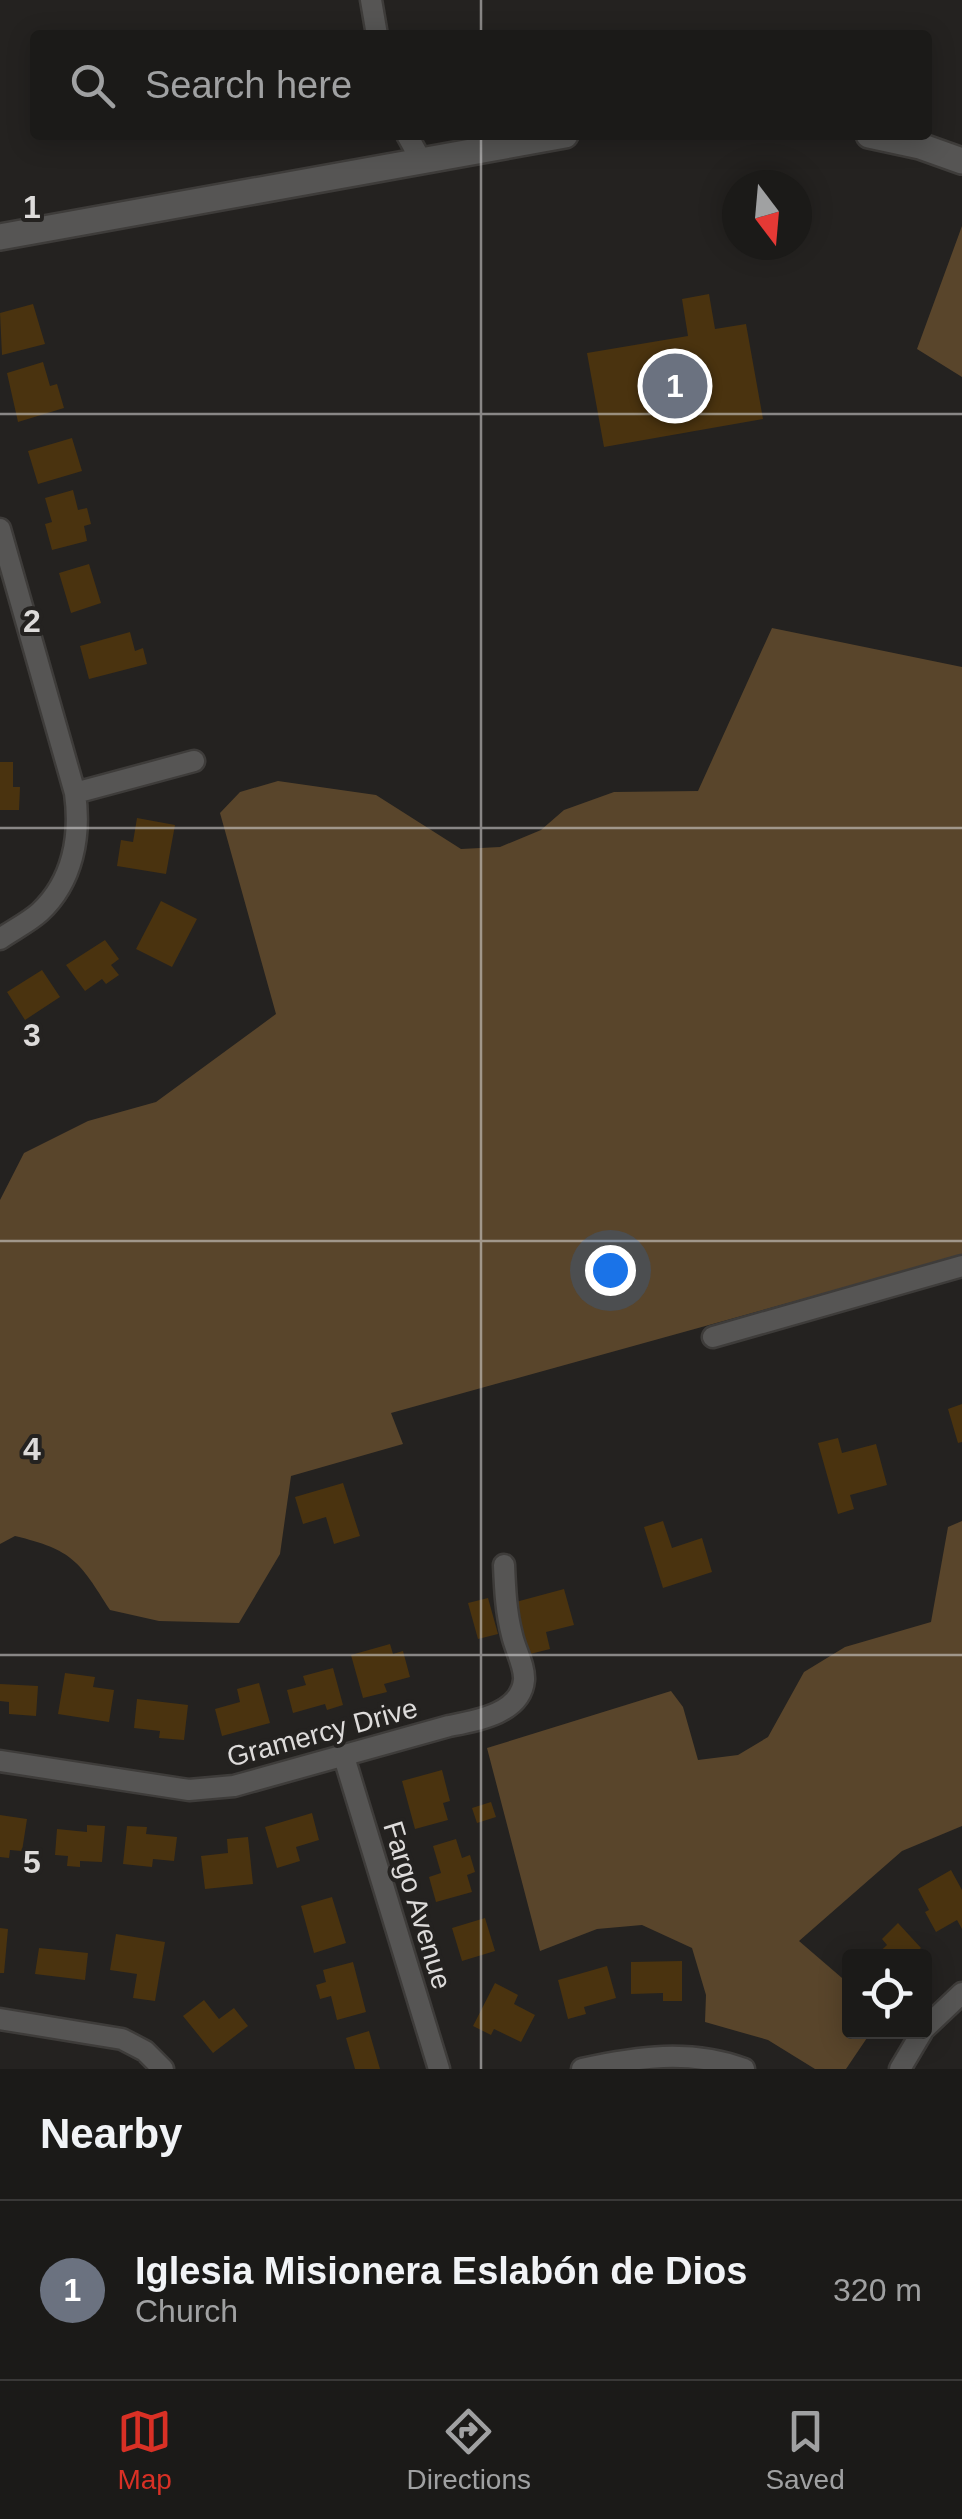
<!DOCTYPE html>
<meta charset="utf-8">
<style>
body{margin:0;font-family:Helvetica,sans-serif;background:#242321;color:#f1f3f6}
.controls{position:absolute;right:30px;bottom:30px;display:grid;overflow:hidden;border-radius:10px;box-shadow:0 5px 25px #0003}
.controls button{width:90px;height:90px;display:grid;place-items:center;padding:0;border:0;border-bottom:2px solid #393837;background:#1b1a18;color:#f1f3f6;font:50px sans-serif}
.compass{position:absolute;left:722px;top:170px;width:90px;height:90px;border-radius:50%;background:#1b1a18;box-shadow:0 5px 25px #0003;rotate:164deg}
.you{position:absolute;left:610px;top:1270px;width:35px;height:35px;margin:-25px;border:8px solid #fff;border-radius:50%;background:#1a73e8;box-shadow:0 0 0 15px #1a73e833}
.badge{display:grid;place-items:center;width:65px;height:65px;border-radius:50%;background:#d93025;color:#fff;font-size:32px;font-weight:700}
.pin{position:absolute;translate:-50% -50%;border:5px solid #fff;box-shadow:0 2px 10px #0006}
.list{margin:0;padding:0;list-style:none}
h2{display:flex;justify-content:space-between;align-items:center;height:130px;margin:0;padding:0 40px;font-size:42px}
h2 small{font-size:32px;font-weight:400;color:#a0a1a2}
.list li{display:grid;grid-template-columns:65px 1fr auto;gap:30px;align-items:center;box-sizing:border-box;height:180px;padding:0 40px;border-top:2px solid #393837}
.list b{display:block;font-size:38px;white-space:nowrap}
.list p{margin:0;font-size:32px;white-space:nowrap;color:#a0a1a2}
.list em{font-size:32px;font-style:normal;color:#a0a1a2}
.icon{flex:none;width:55px;height:55px;fill:none;stroke:currentColor;stroke-width:2;stroke-linecap:round;stroke-linejoin:round}
.map{position:relative;flex:none;width:962px;height:2069px;overflow:hidden}
.search{position:absolute;background:#1b1a18;box-shadow:0 5px 25px #0003;left:30px;right:30px;top:30px;height:110px;display:flex;align-items:center;gap:25px;box-sizing:border-box;padding:0 35px;border-radius:10px;color:#a0a1a2;font-size:38px}
.sheet{height:310px;background:#1b1a18}
nav{display:flex;justify-content:space-around;align-items:center;box-sizing:border-box;height:140px;border-top:2px solid #393837;background:#1b1a18;font-size:28px;color:#a0a1a2}
nav a{display:grid;justify-items:center;gap:5px}
nav .on{color:#d93025}
.map>svg:first-child{display:block}
.green{fill:#59452b}
.building{fill:#4a330f}
.lines{fill:none;stroke-linecap:round;stroke-linejoin:round}
.minor-casing{stroke:#3e3c3a;stroke-width:25}
.tertiary-casing{stroke:#3e3c3a;stroke-width:30}
.minor{stroke:#565554;stroke-width:20}
.tertiary{stroke:#565554;stroke-width:25}
.grid{fill:none;stroke:#dddbda;stroke-width:2.5;stroke-opacity:0.55}
.labels{text-anchor:middle;stroke-width:8;stroke-linejoin:round;paint-order:stroke}
.street-label{font-size:28px;fill:#dddbda;stroke:#242220}
.grid-label{font-size:32px;text-anchor:middle;font-weight:bold;fill:#dddbda;stroke:#242220;stroke-width:8;stroke-linejoin:round;paint-order:stroke}
</style>
<div class="map">
<svg width="962" height="2069" viewBox="0 0 962 2069">
<rect width="100%" height="100%" fill="#242220"/>
<path class="green" d="M962,226V377L917,349Z
M772,628L962,667V1255L391,1413L403,1444L291,1476L280,1554L239,1623L159,1621L110,1610C79,1561 73,1550 15,1536L0,1544V1200L24,1153L88,1121L156,1102L276,1014L220,813L240,792L278,781L376,795L461,849L500,847L541,830L564,810L614,792L698,791Z
M962,1521V1826L902,1851L799,1941L849,1984L850,2032H871L846,2069H815L768,2040L705,2022L706,1995L692,1948L642,1925L597,1929L540,1951L487,1748L671,1691L683,1707L698,1760L738,1755L768,1737L804,1672L845,1647L931,1622L948,1527Z"/>
<path class="building" d="M709,294L715,329L746,324L763,419L604,447L587,353L688,336L682,299Z
M33,304L45,344L2,355L0,313Z
M43,362L50,386L57,384L64,408L18,422L7,373Z
M72,438L82,471L38,484L28,451Z
M73,490L78,510L87,508L91,524L84,526L87,541L52,550L45,524L52,522L45,498Z
M89,564L101,603L71,613L59,573Z
M130,632L135,651L143,648L147,664L89,679L80,646Z
M0,762H13V787H20L19,810H0Z
M137,818L175,825L166,874L117,866L121,840L133,842Z
M161,901L197,919L172,967L136,949Z
M105,940L119,959L111,965L119,975L106,984L102,979L85,991L66,965Z
M42,970L60,997L25,1020L7,992Z
M962,1404V1442L958,1443L948,1409Z
M838,1438L842,1453L876,1444L887,1485L850,1495L854,1509L838,1514L818,1443Z
M343,1483L360,1536L334,1544L326,1517L303,1524L295,1497Z
M663,1521L672,1548L702,1538L712,1572L663,1588L644,1527Z
M564,1589L574,1625L546,1632L550,1649L526,1655L512,1603Z
M488,1598L498,1634L478,1639L468,1603Z
M390,1644L393,1654L403,1651L410,1677L384,1684L387,1692L363,1698L351,1655Z
M333,1668L343,1705L327,1710L325,1704L293,1713L287,1690L306,1685L303,1676Z
M65,1673L95,1677L93,1687L114,1690L109,1722L58,1714Z
M259,1683L270,1723L222,1736L215,1709L240,1702L237,1689Z
M0,1684L38,1686L36,1716L9,1714V1702L0,1701Z
M137,1699L188,1705L184,1740L159,1738L160,1731L134,1728Z
M442,1770L450,1801L443,1803L448,1820L415,1829L402,1781Z
M491,1802L496,1817L477,1823L472,1808Z
M312,1813L319,1840L296,1847L300,1861L277,1868L265,1827Z
M0,1815L27,1819L22,1851L10,1850L9,1858L0,1857Z
M87,1825L105,1826L102,1862L80,1861V1867L67,1866L68,1856L55,1855L57,1829L87,1832Z
M127,1826L147,1827L146,1834L177,1837L174,1861L153,1859L152,1867L123,1864Z
M248,1837L253,1884L205,1889L201,1856L228,1853L227,1839Z
M456,1839L462,1858L470,1855L475,1872L467,1875L472,1892L436,1902L429,1877L441,1873L433,1846Z
M951,1870L962,1890V1929L957,1920L936,1932L925,1912L929,1910L918,1889Z
M332,1897L346,1943L314,1953L301,1906Z
M485,1918L495,1951L462,1961L452,1928Z
M898,1923L921,1948L912,1956H875L887,1945L882,1939Z
M0,1928L8,1929L4,1973H0Z
M116,1934L165,1942L155,2001L133,1998L137,1974L110,1970Z
M39,1948L88,1953L85,1980L35,1974Z
M682,1961V2001H663V1993L631,1994V1962Z
M353,1962L366,2012L337,2020L331,1996L320,1999L316,1985L326,1982L323,1970Z
M607,1966L616,1998L584,2007L586,2014L568,2019L558,1980Z
M495,1983L518,1995L514,2004L535,2015L521,2042L494,2029L491,2035L473,2026Z
M204,2000L219,2019L234,2008L248,2026L213,2053L183,2016Z
M369,2031L380,2069H355L346,2038Z"/>
<g class="lines">
<defs>
<path id="minor" d="M371,0L377,35
M407,135L422,162
M0,529L75,793C81,836 73,881 40,912C29,922 13,930 0,939
M75,793L194,761
M713,1337L962,1266
M344,1757L439,2069
M0,1761L189,1790L234,1786L449,1726C475,1721 521,1714 524,1680C525,1666 515,1649 512,1635C506,1612 505,1589 504,1565
M0,2019L122,2039L145,2051L163,2069
M924,2029L962,1993
M582,2069C637,2057 690,2049 744,2069
M900,2069L922,2032"/>
<path id="tertiary" d="M869,135L920,146L962,161
M0,237L565,135"/>
</defs>
<use href="#minor" class="minor-casing"/>
<use href="#tertiary" class="tertiary-casing"/>
<use href="#minor" class="minor"/>
<use href="#tertiary" class="tertiary"/>
</g>
<path class="grid" d="M481,0V35M481,135V2069M0,414H962M0,828H962M0,1241H962M0,1655H962"/>
<g class="labels">
<g class="street-label">
<text transform="translate(322 1732) rotate(-15)" y="10">Gramercy Drive</text>
<text transform="translate(418 1905) rotate(73)" y="10">Fargo Avenue</text>
</g>
</g>
<g class="grid-label">
<text x="32" y="218">1</text>
<text x="32" y="632">2</text>
<text x="32" y="1046">3</text>
<text x="32" y="1460">4</text>
<text x="32" y="1873">5</text>
</g>
</svg>
<div class="controls">
<button><svg class="icon" aria-label="locate" viewBox="0 0 24 24"><circle cx="12" cy="12" r="6"/><path d="M12 2v4M12 18v4M2 12h4M18 12h4"/></svg></button>
</div>
<svg class="compass" viewBox="-18 -18 36 36"><path d="M0-13l5 13h-10z" fill="#e53935"/><path d="M0 13l5-13h-10z" fill="#a0a1a2"/></svg>
<div class="you"></div>
<div class="pin badge" style="left:675px;top:386px;background:#6b7280">1</div>
<div class="search"><svg class="icon" aria-label="search" viewBox="0 0 24 24"><circle cx="10" cy="10" r="6"/><path d="M15 15l6 6"/></svg>Search here</div>
</div>
<section class="sheet">
<h2>Nearby<small></small></h2>
<ul class="list">
<li><span class="badge" style="background:#6b7280">1</span><div><b>Iglesia Misionera Eslabón de Dios</b><p>Church</p></div><em>320 m</em></li>
</ul>
</section>
<nav>
<a class="on"><svg class="icon" aria-label="map" viewBox="0 0 24 24"><path d="M3 6l6-2 6 2 6-2v14l-6 2-6-2-6 2zM9 4v14M15 6v14"/></svg>Map</a>
<a><svg class="icon" aria-label="directions" viewBox="0 0 24 24"><path d="M12 3l9 9-9 9-9-9zM9 14v-3h6M13 9l2 2-2 2"/></svg>Directions</a>
<a><svg class="icon" aria-label="saved" viewBox="0 0 24 24"><path d="M7 4h10v16l-5-4-5 4z"/></svg>Saved</a>
</nav>
